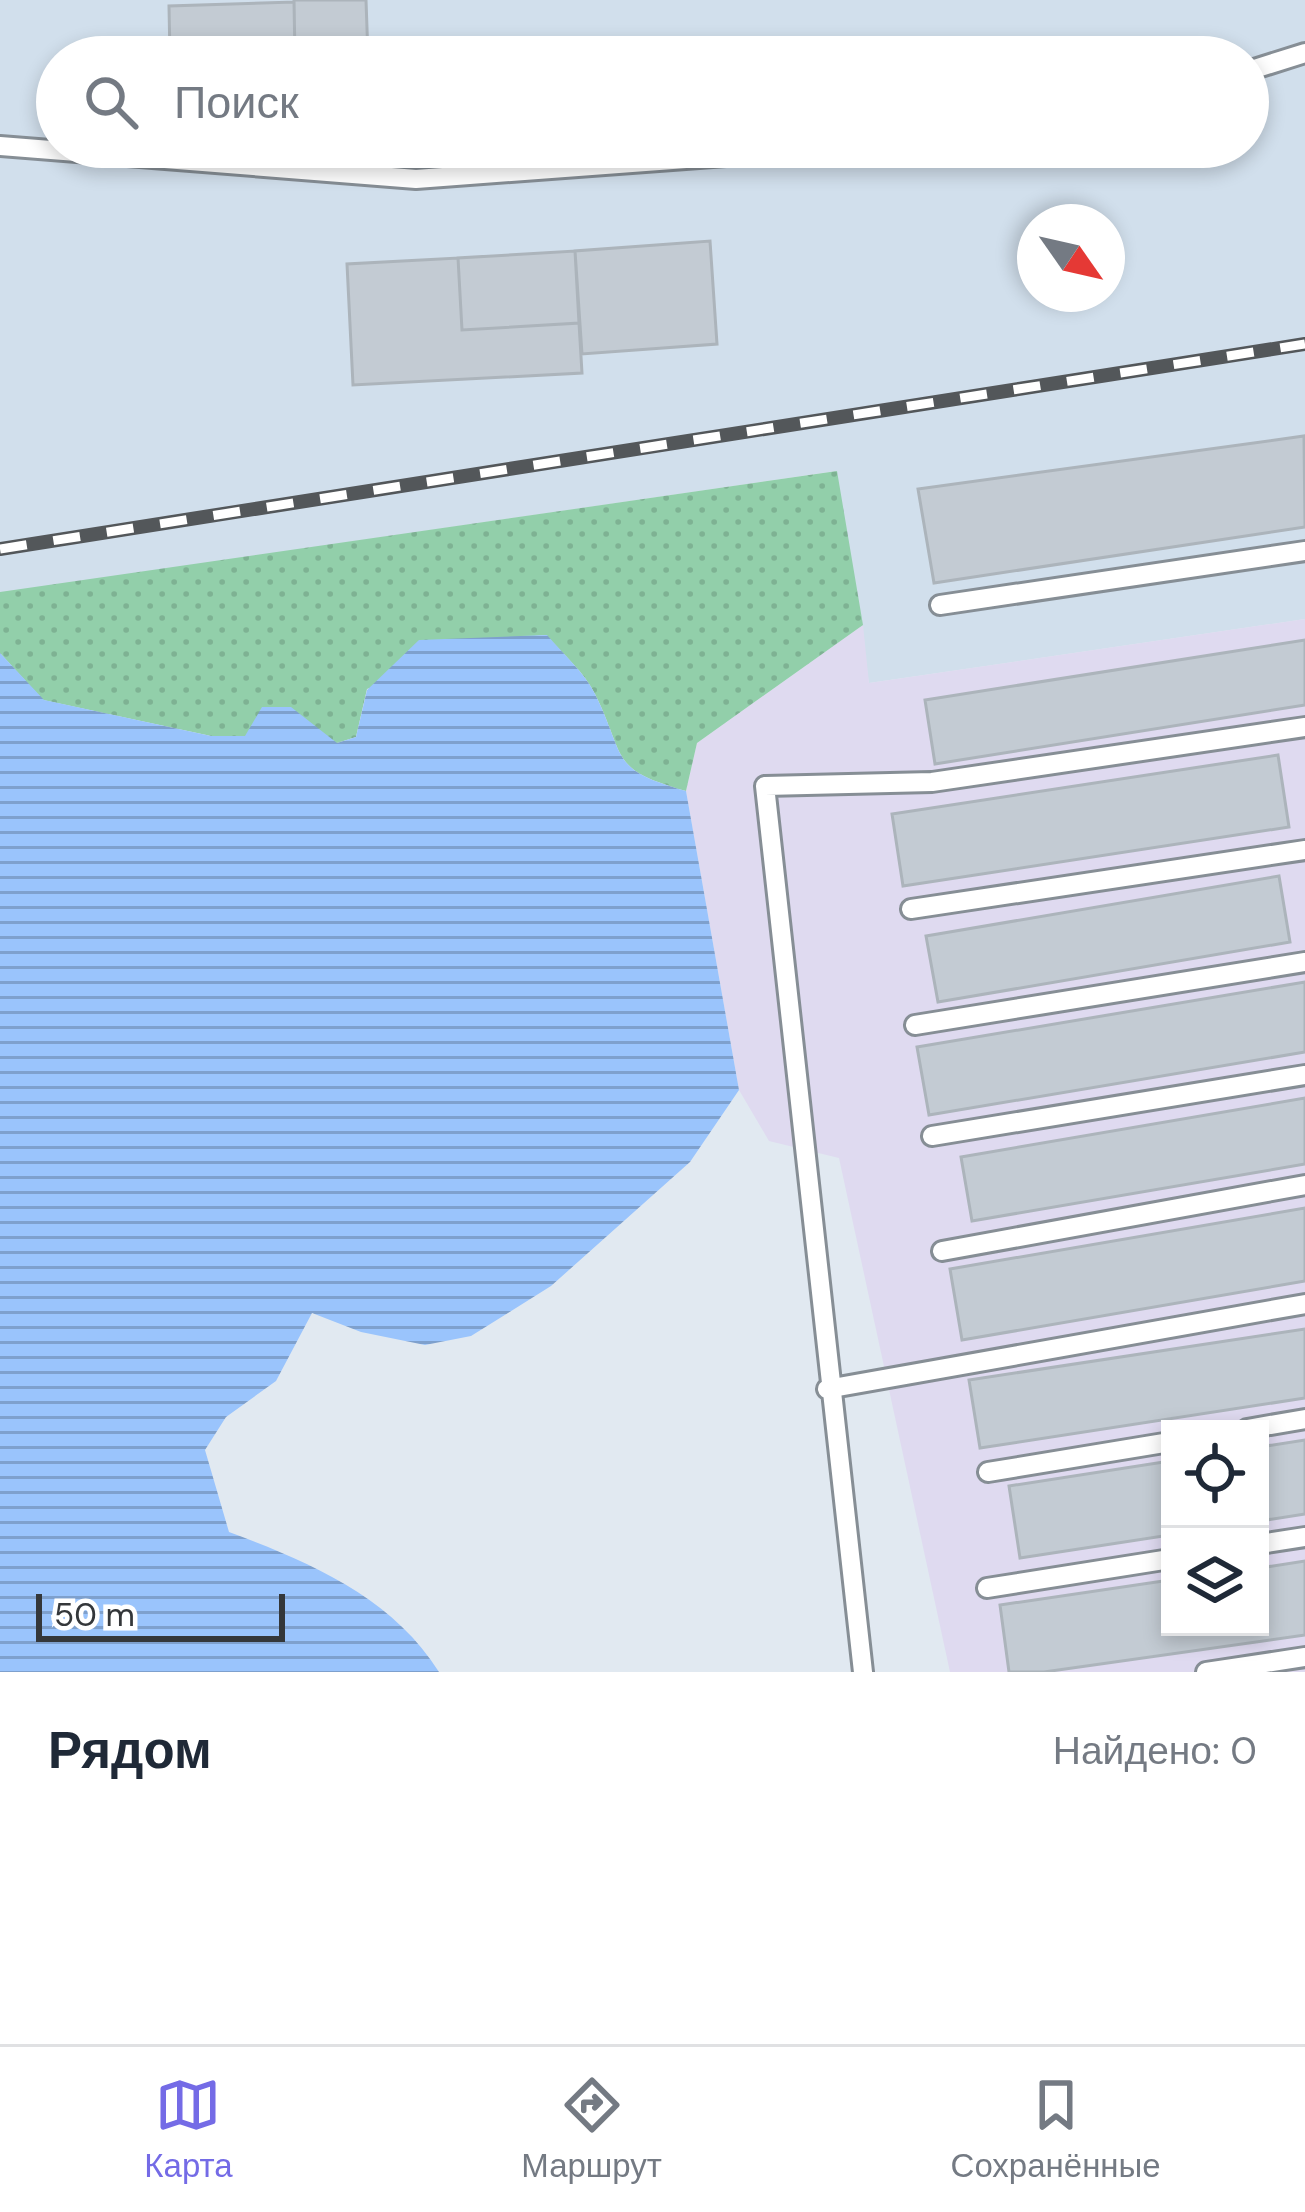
<!DOCTYPE html>
<html lang="ru">
<meta charset="utf-8">
<style>
body{margin:0;font-family:"DM Sans",sans-serif;background:#f6f6f7;color:#1f2937}
.controls{position:absolute;right:36px;bottom:36px;display:grid;overflow:hidden;border-radius:0px;box-shadow:0 6px 18px #0003}
.controls button{width:108px;height:108px;display:grid;place-items:center;padding:0;border:0;border-bottom:3px solid #e0e1e3;background:#fff;color:#1f2937;font:60px sans-serif}
.compass{position:absolute;left:1017px;top:204px;width:108px;height:108px;border-radius:50%;background:#fff;box-shadow:0 6px 18px #0003;rotate:124deg}
.scale{position:absolute;left:36px;bottom:30px;width:249px;box-sizing:border-box;padding-left:12px;border:6px solid #34373a;border-top:0;font-size:33px;line-height:42px;white-space:nowrap;color:#34373a;-webkit-text-stroke:9px #fff;paint-order:stroke}
.list{margin:0;padding:0;list-style:none}
h2{display:flex;justify-content:space-between;align-items:center;height:156px;margin:0;padding:0 48px;font-size:51px}
h2 small{font-size:39px;font-weight:400;color:#747a83}
.icon{flex:none;width:66px;height:66px;fill:none;stroke:currentColor;stroke-width:2;stroke-linecap:round;stroke-linejoin:round}
.map{position:relative;flex:none;width:1305px;height:1672px;overflow:hidden}
.search{position:absolute;background:#fff;box-shadow:0 6px 18px #0003;left:36px;right:36px;top:36px;height:132px;display:flex;align-items:center;gap:30px;box-sizing:border-box;padding:0 42px;border-radius:66px;color:#747a83;font-size:45px}
.sheet{height:372px;background:#fff}
nav{display:flex;justify-content:space-around;align-items:center;box-sizing:border-box;height:168px;border-top:3px solid #e0e1e3;background:#fff;font-size:33px;color:#747a83}
nav a{display:grid;justify-items:center;gap:6px}
nav .on{color:#746be6}
.map>svg:first-child{display:block}
.built{fill:#d1dfec;fill-rule:evenodd}
.industrial{fill:#dfdaf0;fill-rule:evenodd}
.grass{fill:url(#grass-dots)}
.water{fill:url(#water-rules)}
.building{fill:#c3cbd3;stroke:#acb4bb;stroke-width:3}
.lines{fill:none;stroke-linecap:round;stroke-linejoin:round}
.service-casing{stroke:#868e95;stroke-width:24}
.service{stroke:#fff;stroke-width:18}
.rail-casing{stroke:#53575a;stroke-width:14}
.rail{stroke:#fff;stroke-width:9;stroke-dasharray:27;stroke-linecap:butt}
</style>
<div class="map">
<svg width="1305" height="1672" viewBox="0 0 1305 1672">
<defs>
<pattern id="grass-dots" width="8" height="8" patternUnits="userSpaceOnUse" patternTransform="scale(3)"><rect width="8" height="8" fill="#92cfaa"/><path d="M2 2h.1M6 6h.1" fill="none" stroke="#7eb293" stroke-width="1.8" stroke-linecap="round"/></pattern>
<pattern id="water-rules" width="6" height="5" patternUnits="userSpaceOnUse" patternTransform="scale(3)"><rect width="6" height="5" fill="#9ac4fc"/><path d="M0 2.5h6" fill="none" stroke="#7ea0cd"/></pattern>
</defs>
<rect width="100%" height="100%" fill="#e1e9f1"/>
<path class="built" d="M0,0H1305V619L869,683L836,471L0,593ZM57,57H1248V147H57ZM1035,222H1107V294H1035Z"/>
<path class="industrial" d="M1305,619V1672H950L839,1158L769,1141L739,1090L686,791L697,743L863,625L869,683ZM1170,1429H1260V1627H1170Z"/>
<path class="grass" d="M837,471L863,625L697,743L686,791C608,769 627,759 595,694C585,673 562,653 546,635L498,639L367,689L356,737L337,743L211,736L43,700L0,653V592Z"/>
<path class="water" d="M547,635C562,653 585,673 595,694C627,759 608,769 686,791L739,1090L690,1162L551,1286L471,1336L425,1345L361,1332L312,1313L276,1381L226,1417L205,1450L229,1532C309,1562 392,1597 439,1672H0V653L44,700L211,736H245L262,707H291L337,743L356,737L367,690L419,640Z"/>
<path class="building" d="M366,0L368,57H295L294,0Z
M294,2L295,57H170L169,6Z
M710,241L717,344L582,354L575,251Z
M575,251L579,323L462,330L458,258Z
M458,258L462,330L579,323L582,373L353,385L347,264Z
M1304,436L1305,527L934,583L918,489Z
M1305,640V705L935,764L925,700Z
M1278,755L1289,827L903,886L892,814Z
M1279,876L1290,942L938,1002L926,936Z
M1305,982V1052L929,1115L917,1047Z
M1305,1098V1164L972,1221L961,1157Z
M1305,1208V1281L962,1340L950,1269Z
M1305,1329V1398L980,1448L969,1380Z
M1305,1440V1514L1260,1521V1447Z
M1170,1461V1535L1020,1558L1009,1486Z
M1305,1561V1635L1044,1672H1009L1000,1605L1170,1580V1627H1260V1568Z"/>
<g class="lines">
<defs>
<path id="service" d="M1248,71L1305,53
M0,146L416,179L846,147
M940,605L1305,551
M911,909L1305,850
M915,1025L1305,962
M932,1136L1305,1075
M942,1251L1305,1185
M827,1389L1305,1304
M1247,1429L1305,1419
M988,1472L1170,1442
M1260,1544L1305,1537
M987,1588L1170,1559
M863,1672L765,786L932,782L1305,727
M1206,1672L1305,1657"/>
</defs>
<use href="#service" class="service-casing"/>
<use href="#service" class="service"/>
<defs>
<path id="rail" d="M0,549L1305,344"/>
</defs>
<use href="#rail" class="rail-casing"/>
<use href="#rail" class="rail"/>
</g>
</svg>
<div class="controls">
<button><svg class="icon" aria-label="locate" viewBox="0 0 24 24"><circle cx="12" cy="12" r="6"/><path d="M12 2v4M12 18v4M2 12h4M18 12h4"/></svg></button>
<button><svg class="icon" aria-label="layers" viewBox="0 0 24 24"><path d="M12 4l9 5-9 5-9-5zM3 14l9 5 9-5"/></svg></button>
</div>
<svg class="compass" viewBox="-18 -18 36 36"><path d="M0-13l5 13h-10z" fill="#e53935"/><path d="M0 13l5-13h-10z" fill="#747a83"/></svg>
<div class="scale">50 m</div>
<div class="search"><svg class="icon" aria-label="search" viewBox="0 0 24 24"><circle cx="10" cy="10" r="6"/><path d="M15 15l6 6"/></svg>Поиск</div>
</div>
<section class="sheet">
<h2>Рядом<small>Найдено: 0</small></h2>
<ul class="list">
</ul>
</section>
<nav>
<a class="on"><svg class="icon" aria-label="map" viewBox="0 0 24 24"><path d="M3 6l6-2 6 2 6-2v14l-6 2-6-2-6 2zM9 4v14M15 6v14"/></svg>Карта</a>
<a><svg class="icon" aria-label="directions" viewBox="0 0 24 24"><path d="M12 3l9 9-9 9-9-9zM9 14v-3h6M13 9l2 2-2 2"/></svg>Маршрут</a>
<a><svg class="icon" aria-label="saved" viewBox="0 0 24 24"><path d="M7 4h10v16l-5-4-5 4z"/></svg>Сохранённые</a>
</nav>
